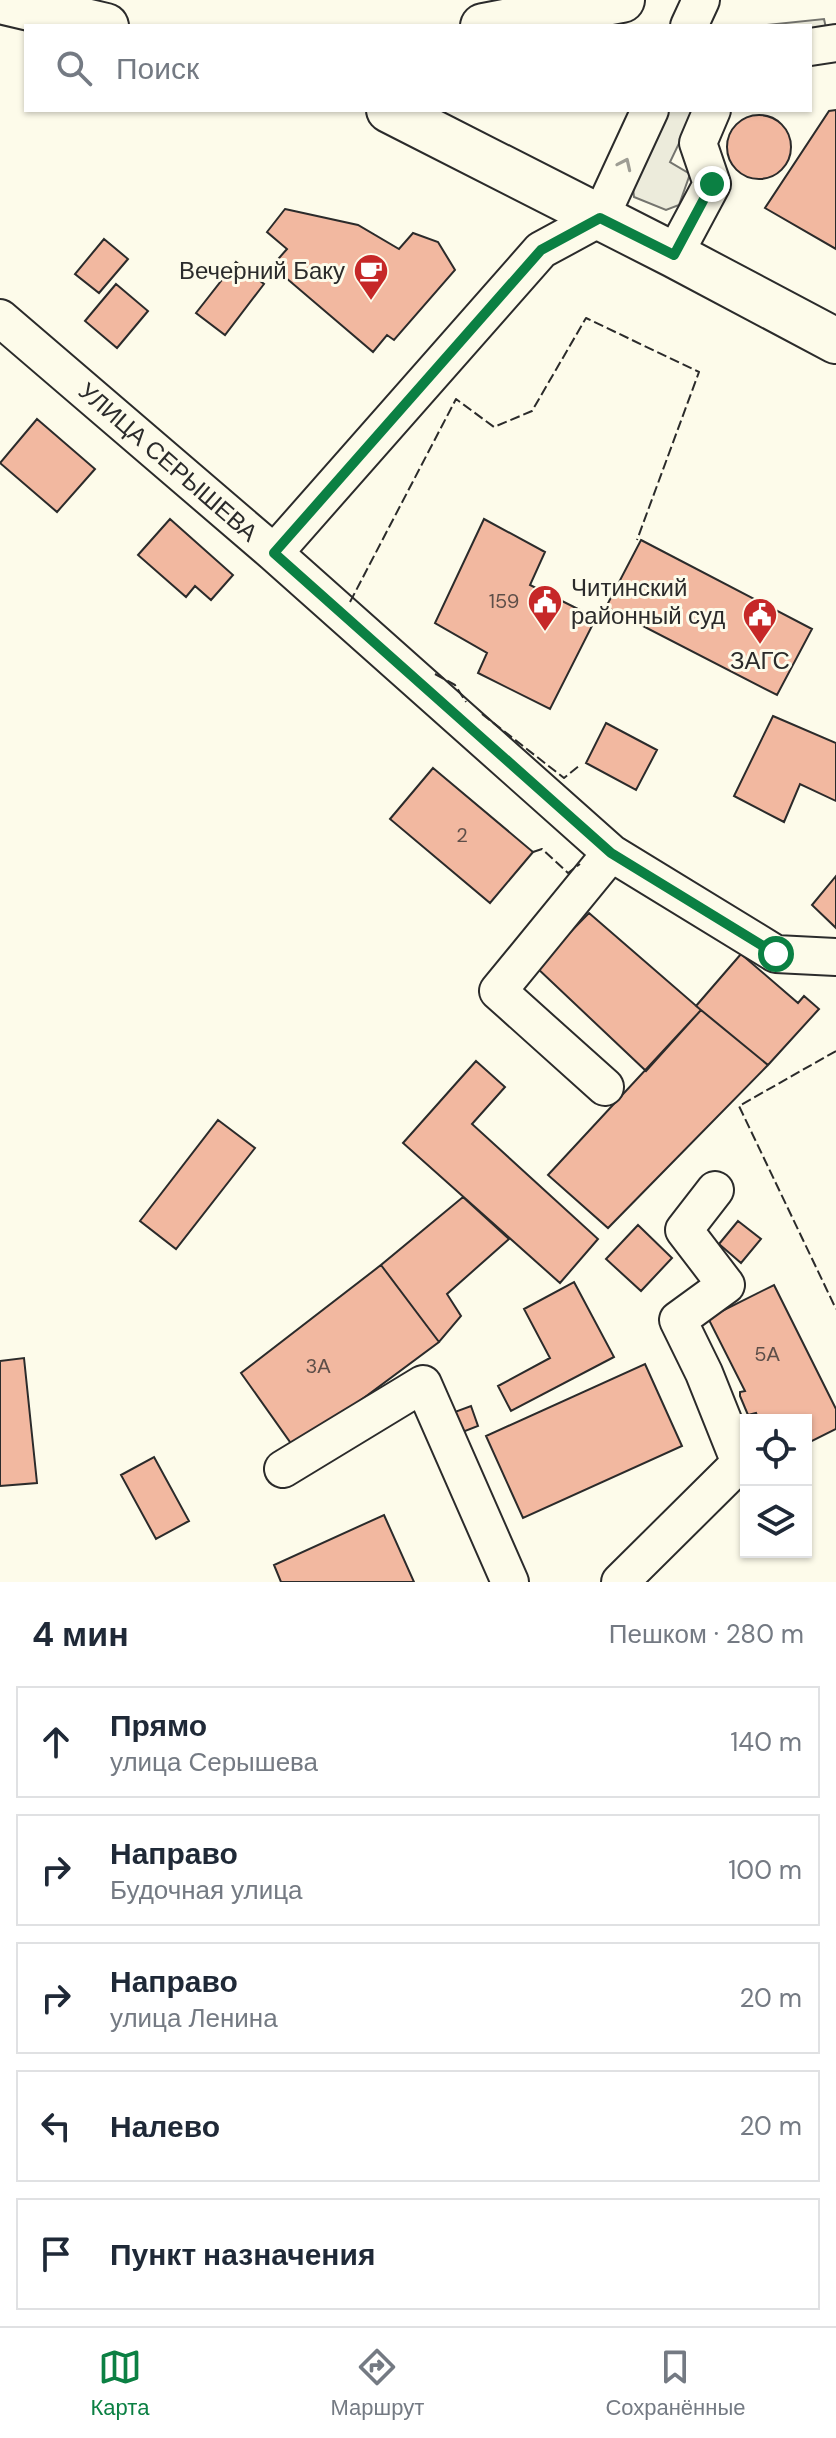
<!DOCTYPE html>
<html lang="ru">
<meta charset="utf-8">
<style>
body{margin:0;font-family:"DM Sans",sans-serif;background:#f2f2f3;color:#1f2937}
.controls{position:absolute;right:24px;bottom:24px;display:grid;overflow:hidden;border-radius:0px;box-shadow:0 2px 6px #0004}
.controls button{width:72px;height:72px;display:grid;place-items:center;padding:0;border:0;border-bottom:2px solid #e0e1e3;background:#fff;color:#1f2937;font:40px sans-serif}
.stop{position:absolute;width:24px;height:24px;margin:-18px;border:6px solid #0b8043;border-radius:50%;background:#fff}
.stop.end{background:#0b8043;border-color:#fff;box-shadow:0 2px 8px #0008}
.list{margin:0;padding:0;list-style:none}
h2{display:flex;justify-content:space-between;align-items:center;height:104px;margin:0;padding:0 32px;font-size:34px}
h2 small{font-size:26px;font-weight:400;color:#747a83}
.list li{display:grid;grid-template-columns:52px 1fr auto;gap:24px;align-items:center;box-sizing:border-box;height:112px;margin:0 16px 16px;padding:0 16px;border:2px solid #e0e1e3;border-radius:0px}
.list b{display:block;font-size:30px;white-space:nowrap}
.list p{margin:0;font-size:26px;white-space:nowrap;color:#747a83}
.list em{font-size:26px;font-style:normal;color:#747a83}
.icon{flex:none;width:44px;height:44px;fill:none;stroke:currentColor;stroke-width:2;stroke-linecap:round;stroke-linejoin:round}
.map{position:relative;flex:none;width:836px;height:1582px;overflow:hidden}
.search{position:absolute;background:#fff;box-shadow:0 2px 6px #0004;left:24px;right:24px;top:24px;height:88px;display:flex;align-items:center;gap:20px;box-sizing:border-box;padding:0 28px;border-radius:0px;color:#747a83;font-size:30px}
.sheet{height:744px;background:#fff}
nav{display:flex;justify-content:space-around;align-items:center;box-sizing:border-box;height:112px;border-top:2px solid #e0e1e3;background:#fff;font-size:22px;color:#747a83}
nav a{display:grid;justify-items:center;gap:4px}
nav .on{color:#0b8043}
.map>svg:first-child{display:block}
.green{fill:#ecebdb;stroke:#74746e;stroke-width:2}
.building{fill:#f2b8a0;stroke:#2b2b2b;stroke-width:2}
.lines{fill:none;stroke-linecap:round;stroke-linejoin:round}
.minor-casing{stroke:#2b2b2b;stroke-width:40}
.major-casing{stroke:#2b2b2b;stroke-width:48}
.minor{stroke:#fdfbea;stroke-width:36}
.major{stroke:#fdfbea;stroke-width:44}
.fence{stroke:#2b2b2b;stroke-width:2;stroke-dasharray:10 4;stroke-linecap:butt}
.oneway{stroke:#9e9d94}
.route{stroke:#0b8043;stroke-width:10}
.labels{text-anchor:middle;stroke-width:6;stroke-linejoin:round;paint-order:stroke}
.number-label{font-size:20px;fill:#5d4e48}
.poi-label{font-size:24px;fill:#2b2b2b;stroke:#fdfbea;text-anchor:end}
.street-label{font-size:24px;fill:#2b2b2b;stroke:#fdfbea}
</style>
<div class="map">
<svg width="836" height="1582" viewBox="0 0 836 1582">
<rect width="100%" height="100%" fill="#fdfbea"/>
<path class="green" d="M824,19L826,28L810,30V26H756Z
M661,110H695L670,162L690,174L679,205L666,210L634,197L632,179Z"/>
<path class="building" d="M836,110V249L765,208L829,111Z
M727 147a32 32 0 1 1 64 0a32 32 0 1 1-64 0Z
M285,209L358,225L399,249L413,233L438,242L455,270L394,340L387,335L373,352L272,266L287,249L267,232Z
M104,239L128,259L99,293L75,274Z
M236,262L264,284L225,335L196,313Z
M116,284L148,311L117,348L85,321Z
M37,419L95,469L57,512L0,463Z
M170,519L233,575L211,600L195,586L186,597L138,555Z
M484,519L545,552L530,585L596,618L550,709L478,673L487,653L435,623Z
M641,540L812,629L777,695L606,607Z
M773,716L836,743V801L800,784L784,822L734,796Z
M606,723L657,750L636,790L586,763Z
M433,768L533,852L490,903L390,819Z
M836,876V928L812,905Z
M589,913L701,1010L646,1071L536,967Z
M741,954L798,1003L804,996L819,1009L768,1065L696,1006Z
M701,1010L768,1065L608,1228L548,1175Z
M476,1061L505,1087L472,1124L598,1239L560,1283L403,1143Z
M218,1120L255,1148L176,1249L140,1221Z
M463,1197L509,1239L447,1294L461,1316L439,1342L381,1265Z
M738,1221L761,1239L741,1263L719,1244Z
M638,1225L672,1258L641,1291L606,1259Z
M381,1265L439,1342L295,1449L241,1373Z
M574,1282L614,1357L511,1411L498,1386L550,1358L524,1309Z
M774,1285L836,1409V1429L806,1444V1420H759L756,1413L748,1415L740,1396V1392L745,1391L708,1318Z
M24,1358L37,1483L0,1486V1361Z
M645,1364L682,1446L523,1518L486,1436Z
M471,1406L478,1426L460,1433L452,1413Z
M154,1457L189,1521L156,1539L121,1475Z
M384,1515L414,1582H281L274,1565Z"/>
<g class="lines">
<defs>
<path id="minor" d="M689,26L701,0
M810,47L836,43
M674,255L712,184L698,143L712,110
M0,318L274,553L611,853L776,954L836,957
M274,553L541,250L600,218L650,110
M605,1087L498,991L611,853
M283,1469L423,1384L510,1582
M620,1582L740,1463L704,1373L678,1320L726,1285L684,1230L715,1190"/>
<path id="major" d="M0,1L106,26
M483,26L622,0
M389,110L674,255L836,341"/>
</defs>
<use href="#minor" class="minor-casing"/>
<use href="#major" class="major-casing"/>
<use href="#minor" class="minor"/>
<use href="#major" class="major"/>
<path class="fence" d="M350,602L456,399L494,427L532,411L586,318L699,372L637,540
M435,674L455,685L466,702
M482,714L564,778L580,765
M533,852L542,849L568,873L580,864
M836,1051L739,1106L836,1309"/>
</g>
<defs><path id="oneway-chevron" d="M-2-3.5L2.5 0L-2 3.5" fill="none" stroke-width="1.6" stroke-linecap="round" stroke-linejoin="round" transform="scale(2)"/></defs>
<use class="oneway" href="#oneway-chevron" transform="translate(625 164) rotate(-65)"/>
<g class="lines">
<path class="route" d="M712,184L674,255L600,218L541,250L274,553L611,853L776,954"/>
</g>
<defs>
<symbol id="cafe-pin" viewBox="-11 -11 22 30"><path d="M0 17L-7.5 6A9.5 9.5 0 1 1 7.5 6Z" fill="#c62828" stroke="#fdfbea"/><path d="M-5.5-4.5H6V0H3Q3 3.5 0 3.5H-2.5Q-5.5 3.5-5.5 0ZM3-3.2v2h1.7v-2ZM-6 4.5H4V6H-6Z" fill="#fff"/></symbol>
<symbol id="civic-pin" viewBox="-11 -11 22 30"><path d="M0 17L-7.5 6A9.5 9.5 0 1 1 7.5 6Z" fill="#c62828" stroke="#fdfbea"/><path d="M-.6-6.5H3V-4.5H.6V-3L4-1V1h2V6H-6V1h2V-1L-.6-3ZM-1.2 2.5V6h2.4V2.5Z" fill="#fff"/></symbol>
</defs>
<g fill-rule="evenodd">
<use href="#cafe-pin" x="351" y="251" width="40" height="54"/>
<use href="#civic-pin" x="525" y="582" width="40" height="54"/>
<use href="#civic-pin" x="740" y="595" width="40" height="54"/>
</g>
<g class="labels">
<g class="number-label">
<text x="504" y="608">159</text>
<text x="462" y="842">2</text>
<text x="767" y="1361">5А</text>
<text x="318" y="1373">3А</text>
</g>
<g class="poi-label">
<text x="345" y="279">Вечерний Баку</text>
<text x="571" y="596" text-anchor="start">Читинский<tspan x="571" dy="28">районный суд</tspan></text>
<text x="760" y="669" text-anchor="middle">ЗАГС</text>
</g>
<g class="street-label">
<text transform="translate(168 462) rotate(41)" y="8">УЛИЦА СЕРЫШЕВА</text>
</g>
</g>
</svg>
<div class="controls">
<button><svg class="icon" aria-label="locate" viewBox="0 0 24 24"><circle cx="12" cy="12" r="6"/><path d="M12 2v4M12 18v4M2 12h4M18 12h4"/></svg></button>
<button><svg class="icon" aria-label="layers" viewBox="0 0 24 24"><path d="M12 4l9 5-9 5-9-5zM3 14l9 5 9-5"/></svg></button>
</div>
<div class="stop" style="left:776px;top:954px"></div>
<div class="stop end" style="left:712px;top:184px"></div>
<div class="search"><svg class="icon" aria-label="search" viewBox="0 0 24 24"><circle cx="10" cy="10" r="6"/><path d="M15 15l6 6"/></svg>Поиск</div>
</div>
<section class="sheet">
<h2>4 мин<small>Пешком · 280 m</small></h2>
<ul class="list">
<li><svg class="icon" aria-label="ahead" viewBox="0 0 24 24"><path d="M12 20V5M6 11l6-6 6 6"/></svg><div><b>Прямо</b><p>улица Серышева</p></div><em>140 m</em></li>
<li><svg class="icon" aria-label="right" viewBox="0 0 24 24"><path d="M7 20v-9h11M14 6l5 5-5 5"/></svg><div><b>Направо</b><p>Будочная улица</p></div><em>100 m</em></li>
<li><svg class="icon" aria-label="right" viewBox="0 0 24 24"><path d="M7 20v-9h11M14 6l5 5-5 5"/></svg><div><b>Направо</b><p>улица Ленина</p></div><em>20 m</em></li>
<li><svg class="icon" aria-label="left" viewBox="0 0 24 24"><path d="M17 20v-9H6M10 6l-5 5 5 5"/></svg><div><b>Налево</b></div><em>20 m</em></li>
<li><svg class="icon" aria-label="arrive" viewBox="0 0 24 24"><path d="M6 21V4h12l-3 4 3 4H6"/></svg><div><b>Пункт назначения</b></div></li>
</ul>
</section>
<nav>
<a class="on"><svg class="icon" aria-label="map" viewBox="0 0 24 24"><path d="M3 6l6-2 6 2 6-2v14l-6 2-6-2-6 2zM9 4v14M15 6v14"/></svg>Карта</a>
<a><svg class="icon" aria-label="directions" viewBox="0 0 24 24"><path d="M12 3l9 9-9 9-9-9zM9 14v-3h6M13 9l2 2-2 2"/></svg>Маршрут</a>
<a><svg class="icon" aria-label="saved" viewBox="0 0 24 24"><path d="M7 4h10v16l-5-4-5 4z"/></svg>Сохранённые</a>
</nav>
